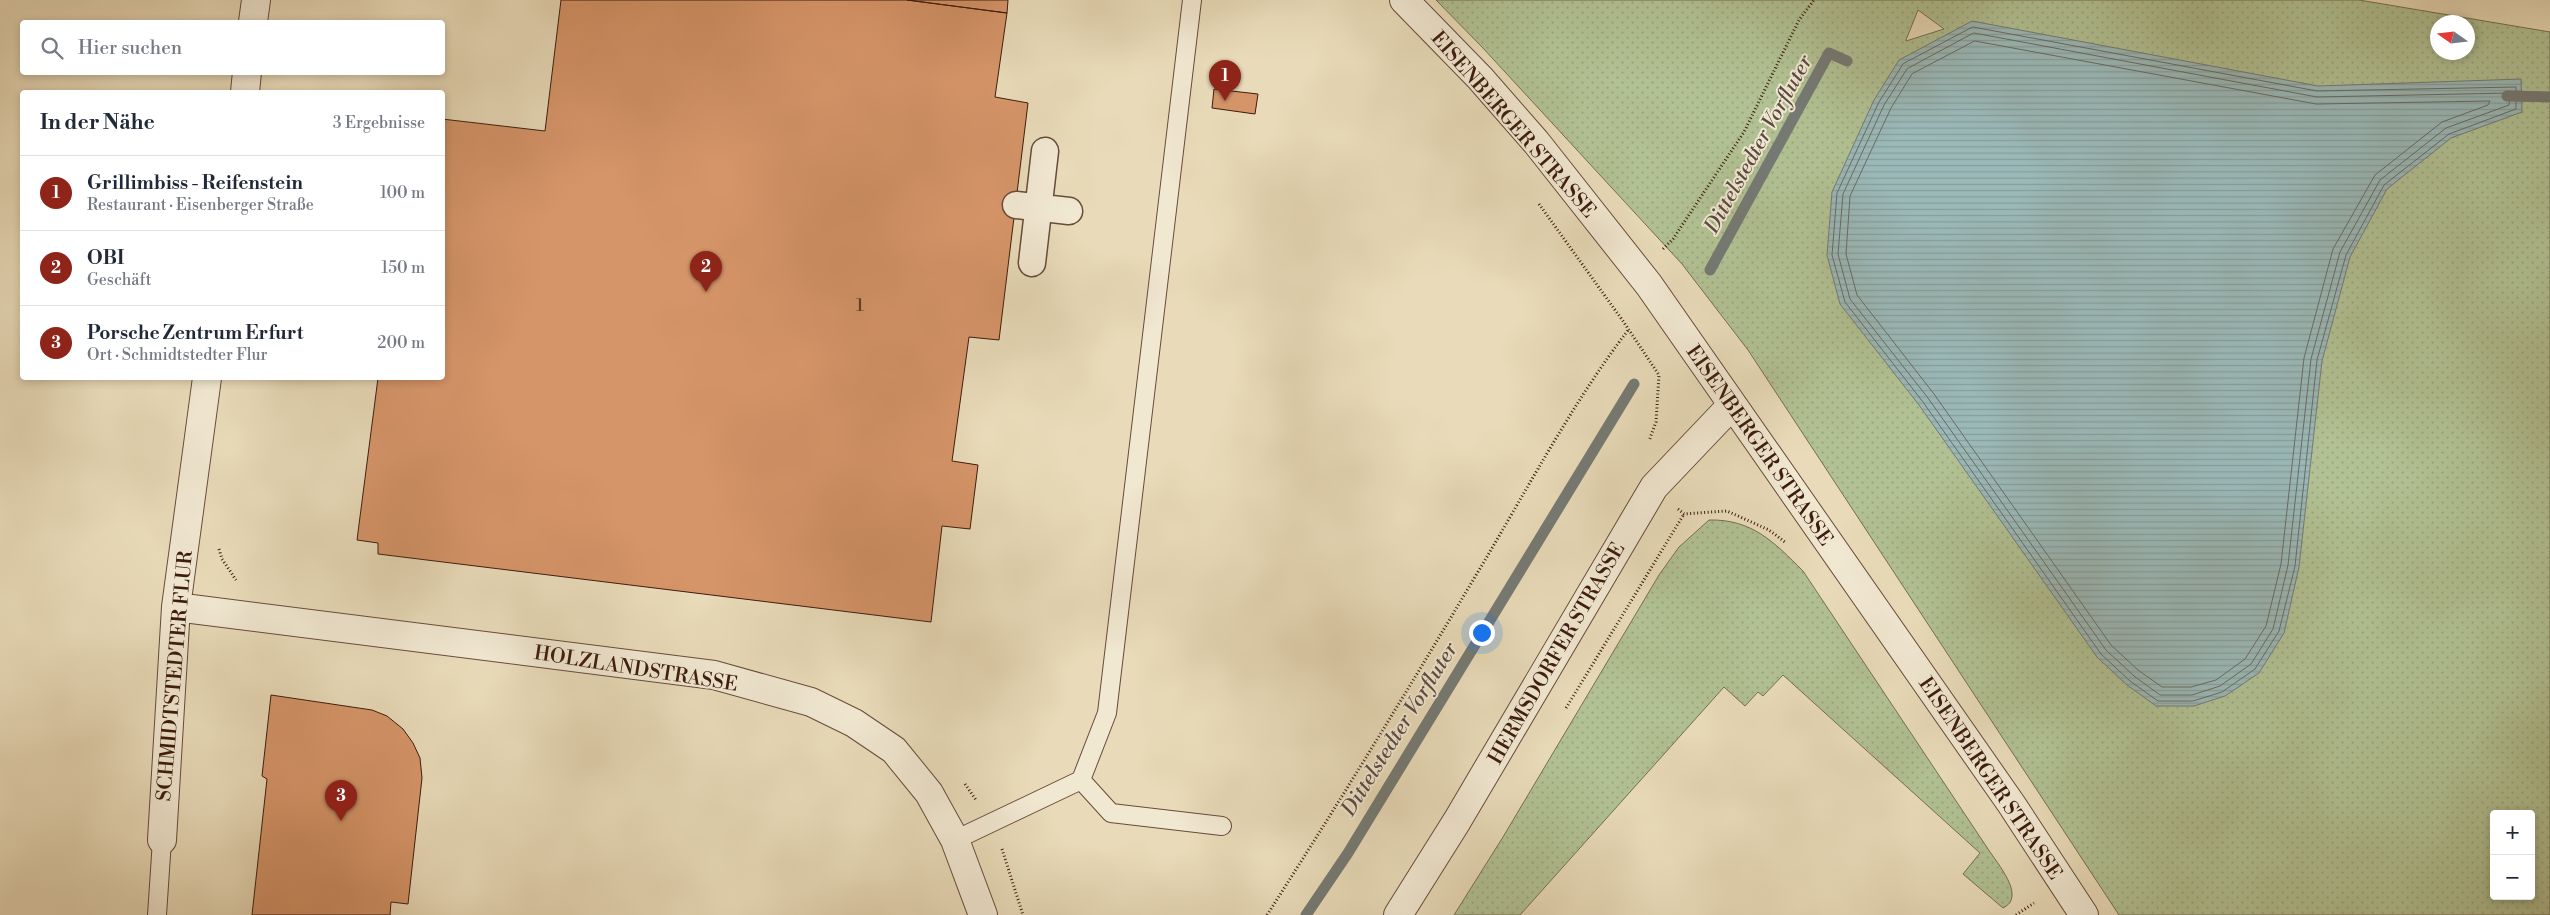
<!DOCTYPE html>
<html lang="de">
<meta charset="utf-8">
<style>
body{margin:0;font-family:"Libre Bodoni",serif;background:#f6f6f7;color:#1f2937}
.controls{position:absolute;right:15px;bottom:15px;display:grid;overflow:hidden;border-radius:5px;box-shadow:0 2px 8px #0003}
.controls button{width:45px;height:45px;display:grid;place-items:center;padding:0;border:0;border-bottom:1px solid #e0e1e3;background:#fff;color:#1f2937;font:25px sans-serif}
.compass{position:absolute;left:2430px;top:15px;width:45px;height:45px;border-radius:50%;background:#fff;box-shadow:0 2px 8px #0003;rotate:284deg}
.you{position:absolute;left:1481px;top:632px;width:18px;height:18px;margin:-12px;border:4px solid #fff;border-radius:50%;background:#1a73e8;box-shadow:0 0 0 8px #1a73e833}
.badge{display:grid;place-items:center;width:32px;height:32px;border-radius:50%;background:#8f2418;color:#fff;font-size:16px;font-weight:700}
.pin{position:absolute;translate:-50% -41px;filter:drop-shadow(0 1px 2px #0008)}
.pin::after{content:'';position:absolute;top:26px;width:18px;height:15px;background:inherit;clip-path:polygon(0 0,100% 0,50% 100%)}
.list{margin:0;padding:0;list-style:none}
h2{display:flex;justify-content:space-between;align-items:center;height:65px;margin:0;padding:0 20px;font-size:21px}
h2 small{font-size:16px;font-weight:400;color:#747a83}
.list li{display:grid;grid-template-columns:32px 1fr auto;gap:15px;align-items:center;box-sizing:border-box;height:75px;padding:0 20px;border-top:1px solid #e0e1e3}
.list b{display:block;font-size:19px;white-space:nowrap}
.list p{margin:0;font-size:16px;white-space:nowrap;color:#747a83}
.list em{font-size:16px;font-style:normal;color:#747a83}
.icon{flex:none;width:28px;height:28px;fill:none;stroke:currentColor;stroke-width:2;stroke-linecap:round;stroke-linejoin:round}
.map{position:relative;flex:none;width:2550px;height:915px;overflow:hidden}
.search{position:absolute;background:#fff;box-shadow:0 2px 8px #0003;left:20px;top:20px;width:425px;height:55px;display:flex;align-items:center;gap:12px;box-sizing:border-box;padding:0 18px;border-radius:5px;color:#747a83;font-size:19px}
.panel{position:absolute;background:#fff;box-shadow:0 2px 8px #0003;left:20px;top:90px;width:425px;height:290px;border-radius:5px}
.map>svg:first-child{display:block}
.green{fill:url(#green-dots);stroke:#776e51;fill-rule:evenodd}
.water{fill:url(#water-rules);stroke:#757a74}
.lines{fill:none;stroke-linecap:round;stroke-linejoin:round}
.shore{stroke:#6c6a64;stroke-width:1}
.stream{stroke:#757a74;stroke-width:11}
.building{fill:#d69569;stroke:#3d1b0f}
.service-casing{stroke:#684b3a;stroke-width:20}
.pedestrian-casing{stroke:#684b3a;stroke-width:29}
.minor-casing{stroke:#684b3a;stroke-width:30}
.tertiary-casing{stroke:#684b3a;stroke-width:30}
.path{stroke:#3d1b0f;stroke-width:3;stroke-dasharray:1 2.5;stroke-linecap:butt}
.service{stroke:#f1e8d2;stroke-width:18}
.pedestrian{stroke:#f1e8d2;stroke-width:26}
.minor{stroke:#f1e8d2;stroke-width:28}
.tertiary{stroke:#f1e8d2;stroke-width:28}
.labels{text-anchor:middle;stroke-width:4;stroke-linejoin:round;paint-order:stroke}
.number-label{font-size:18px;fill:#633a26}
.street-label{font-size:20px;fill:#3d1b0f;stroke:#f1e8d2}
.water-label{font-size:21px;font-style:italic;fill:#594a42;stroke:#f1e8d2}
</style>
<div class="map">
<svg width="2550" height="915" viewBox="0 0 2550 915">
<defs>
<pattern id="green-dots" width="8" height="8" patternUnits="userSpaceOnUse" patternTransform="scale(1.25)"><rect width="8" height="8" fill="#b1c193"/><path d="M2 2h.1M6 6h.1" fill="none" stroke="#99a57e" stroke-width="1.8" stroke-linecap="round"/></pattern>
<pattern id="water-rules" width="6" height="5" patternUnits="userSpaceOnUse" patternTransform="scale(1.25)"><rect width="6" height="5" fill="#9ab9b8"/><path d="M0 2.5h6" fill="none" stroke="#869e9d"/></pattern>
</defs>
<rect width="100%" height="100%" fill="#e9dbb9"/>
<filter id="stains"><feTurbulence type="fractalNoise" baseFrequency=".004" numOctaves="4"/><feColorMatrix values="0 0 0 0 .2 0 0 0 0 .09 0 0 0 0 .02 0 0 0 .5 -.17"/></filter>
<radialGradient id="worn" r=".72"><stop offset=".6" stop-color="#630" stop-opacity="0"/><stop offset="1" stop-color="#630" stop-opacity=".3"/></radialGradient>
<path class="green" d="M1436,0H2359L2550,32V915H2119L1748,350L1682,264L1482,47ZM1918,10L1944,29L1906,41V40ZM2438,22H2468V52H2438ZM2494,814H2531V896H2494Z
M1709,520C1752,519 1774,542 1803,571L1988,849C1997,863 2027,897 2003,908L1963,874L1980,853L1783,675L1763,696L1758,692L1745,706L1724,687L1520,915H1454L1503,837L1659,575L1679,547Z"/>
<path class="water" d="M1972,21L2318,86L2521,79L2522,112L2451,138L2387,189L2350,257L2322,361L2299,567L2284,633L2259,673L2225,696L2194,706H2156L2127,685L2097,657L1919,405L1840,304L1827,255L1832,192L1874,100L1899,60Z"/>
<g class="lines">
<path class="shore" d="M1973,27L2317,91L2516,87V109L2449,134L2384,185L2346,255L2317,360L2295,566L2279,631L2255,669L2222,692L2193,701H2158L2130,681L2101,654L1923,402L1845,302L1832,255L1837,193L1879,102L1903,64Z
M1974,33L2317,97L2510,93L2509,105L2446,128L2380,180L2340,252L2311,359L2288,565L2273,629L2251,664L2220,686L2192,695H2160L2134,676L2106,650L1928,398L1850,299L1838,254L1843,194L1884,105L1907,69Z
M1975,41L2316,104L2490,101L2488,105L2442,122L2375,175L2333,249L2304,358L2281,564L2266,626L2245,659L2216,680L2191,687H2162L2138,670L2111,645L1934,394L1857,295L1846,254L1850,196L1891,108L1912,74Z"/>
<path class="stream" d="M2507,96L2550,97
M1710,270L1829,53L1847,61
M1306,915L1348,853L1634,384"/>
</g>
<path class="building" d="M561,0H907L1007,13L995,97L1028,103L999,340L969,337L952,461L978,465L970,529L942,526L931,622L378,554V543L357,540L378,378H442V119L545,131Z
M907,0H1008L1007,13Z
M1214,89L1258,94L1255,114L1212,108Z
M271,695L372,710L387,716L403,729L413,743L420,758L422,778L408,904L391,902L390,915H252L267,779L262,776Z"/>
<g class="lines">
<defs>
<path id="service" d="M1081,780L1111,813L1222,826
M955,840L1081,780L1107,713L1192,0
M157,915L162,840"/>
<path id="pedestrian" d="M1016,205L1069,211
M1032,263L1045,151"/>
<path id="minor" d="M253,22L256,0
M245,92L247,72
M176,607L714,675L811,702L854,723L894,750L929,793L955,840L983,915
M162,840L176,607L207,378
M1398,915L1457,821L1654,487L1732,405"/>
<path id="tertiary" d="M1404,0L1480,78L1536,142L1649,285L2012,805L2084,915"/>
</defs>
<use href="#service" class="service-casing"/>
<use href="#pedestrian" class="pedestrian-casing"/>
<use href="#minor" class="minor-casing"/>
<use href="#tertiary" class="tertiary-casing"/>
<path class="path" d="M1539,204L1623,321L1659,375L1656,422L1649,441
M1663,249L1673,239L1744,132L1799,20L1814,0
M1678,509L1684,514L1727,511L1769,530L1785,542
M219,549L222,559L236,580
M1566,708L1684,514
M965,784L976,800
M1002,849L1023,915
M1267,915C1342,798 1414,680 1485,560C1530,484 1575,399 1629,329
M2016,915L2034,903"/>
<use href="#service" class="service"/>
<use href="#pedestrian" class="pedestrian"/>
<use href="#minor" class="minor"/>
<use href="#tertiary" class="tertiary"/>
</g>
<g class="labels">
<g class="number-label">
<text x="860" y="311">1</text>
</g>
<g class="street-label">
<text transform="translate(1514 124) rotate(49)" y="7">EISENBERGER STRASSE</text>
<text transform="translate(1760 445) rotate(55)" y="7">EISENBERGER STRASSE</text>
<text transform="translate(1556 653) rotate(-60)" y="7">HERMSDORFER STRASSE</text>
<text transform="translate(636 668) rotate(9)" y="7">HOLZLANDSTRASSE</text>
<text transform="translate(174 676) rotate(-85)" y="7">SCHMIDTSTEDTER FLUR</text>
<text transform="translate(1991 778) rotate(56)" y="7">EISENBERGER STRASSE</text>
</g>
<g class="water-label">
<text transform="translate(1758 144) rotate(-61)" y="7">Dittelstedter Vorfluter</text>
<text transform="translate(1399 729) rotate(-58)" y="7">Dittelstedter Vorfluter</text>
</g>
</g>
<rect width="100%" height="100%" filter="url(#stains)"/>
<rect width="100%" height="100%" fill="url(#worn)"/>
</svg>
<div class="controls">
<button>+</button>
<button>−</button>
</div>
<svg class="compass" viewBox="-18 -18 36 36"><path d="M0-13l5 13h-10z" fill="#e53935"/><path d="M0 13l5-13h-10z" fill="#747a83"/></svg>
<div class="you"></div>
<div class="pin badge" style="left:1225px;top:101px">1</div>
<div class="pin badge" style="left:706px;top:292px">2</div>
<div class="pin badge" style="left:341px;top:821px">3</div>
<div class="search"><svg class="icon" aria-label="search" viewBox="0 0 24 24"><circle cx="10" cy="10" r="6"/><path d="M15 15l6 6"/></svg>Hier suchen</div>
<section class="panel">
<h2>In der Nähe<small>3 Ergebnisse</small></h2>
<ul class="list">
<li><span class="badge">1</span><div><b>Grillimbiss - Reifenstein</b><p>Restaurant · Eisenberger Straße</p></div><em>100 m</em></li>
<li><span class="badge">2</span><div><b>OBI</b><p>Geschäft</p></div><em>150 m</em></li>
<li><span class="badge">3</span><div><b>Porsche Zentrum Erfurt</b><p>Ort · Schmidtstedter Flur</p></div><em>200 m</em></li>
</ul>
</section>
</div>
